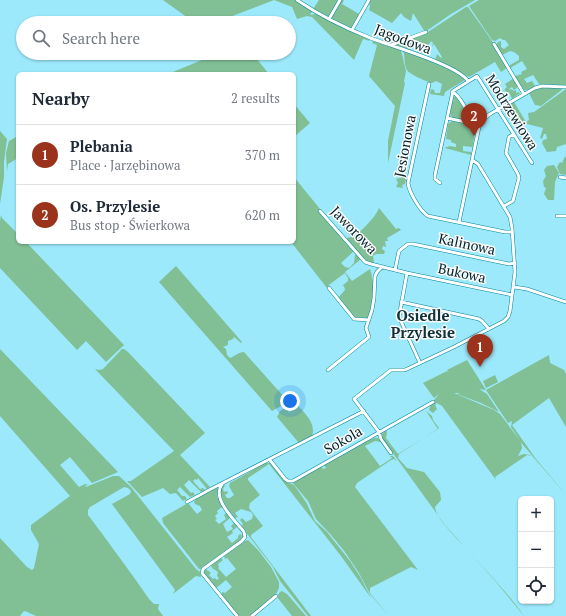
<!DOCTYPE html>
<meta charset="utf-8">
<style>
body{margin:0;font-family:"PT Serif",serif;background:#f2f2f3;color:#1f2937}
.controls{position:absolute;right:12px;bottom:12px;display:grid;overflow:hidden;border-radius:6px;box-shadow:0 1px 3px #0004}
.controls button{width:36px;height:36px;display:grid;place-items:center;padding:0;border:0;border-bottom:1px solid #e0e1e3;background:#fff;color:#1f2937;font:20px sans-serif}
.you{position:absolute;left:290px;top:401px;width:14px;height:14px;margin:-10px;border:3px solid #fff;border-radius:50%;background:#1a73e8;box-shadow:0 0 0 6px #1a73e833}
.badge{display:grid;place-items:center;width:26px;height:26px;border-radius:50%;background:#9b321b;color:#fff;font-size:13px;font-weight:700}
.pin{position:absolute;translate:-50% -33px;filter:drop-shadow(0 1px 2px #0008)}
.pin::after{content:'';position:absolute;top:21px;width:14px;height:12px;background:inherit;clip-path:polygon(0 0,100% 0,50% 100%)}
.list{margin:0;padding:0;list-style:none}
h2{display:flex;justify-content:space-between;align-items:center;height:52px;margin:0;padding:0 16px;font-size:17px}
h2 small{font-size:13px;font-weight:400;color:#747a83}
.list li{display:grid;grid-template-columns:26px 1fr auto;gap:12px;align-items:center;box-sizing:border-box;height:60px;padding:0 16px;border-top:1px solid #e0e1e3}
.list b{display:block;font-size:15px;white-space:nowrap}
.list p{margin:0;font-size:13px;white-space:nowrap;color:#747a83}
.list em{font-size:13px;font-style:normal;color:#747a83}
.icon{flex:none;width:22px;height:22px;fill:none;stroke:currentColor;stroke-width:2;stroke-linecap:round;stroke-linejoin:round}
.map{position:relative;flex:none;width:566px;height:616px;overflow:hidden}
.search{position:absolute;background:#fff;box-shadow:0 1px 3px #0004;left:16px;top:16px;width:280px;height:44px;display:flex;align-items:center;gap:10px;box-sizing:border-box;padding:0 14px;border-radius:22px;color:#747a83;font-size:15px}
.panel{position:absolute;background:#fff;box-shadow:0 1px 3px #0004;left:16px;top:72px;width:280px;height:172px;border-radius:6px}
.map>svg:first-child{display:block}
.green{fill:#81bf95}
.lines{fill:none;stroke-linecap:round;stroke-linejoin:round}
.minor-casing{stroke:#00869b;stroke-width:4}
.minor{stroke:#fff;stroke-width:3}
.labels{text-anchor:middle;stroke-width:3;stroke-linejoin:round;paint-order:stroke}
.street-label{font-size:14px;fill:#01232a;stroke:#fbfbfb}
.neighbourhood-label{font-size:15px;font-weight:bold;fill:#11323a;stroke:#fbfbfb}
</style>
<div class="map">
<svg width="566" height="616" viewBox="0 0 566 616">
<rect width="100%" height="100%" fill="#9be9fb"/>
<path class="green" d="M163,0H300L313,10L310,15L316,14L369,39L370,41L363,39L354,60L312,17L307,16L297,19L292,7L274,0L214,23H195Z
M319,0H338L329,16L327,17L313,9Z
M341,0H344L342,4L359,14L351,28L332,19L331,17Z
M370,0H475L451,14L425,32L413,13L411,21L404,17L401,13L392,23L369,10L370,7L369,3Z
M479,0H566V85L539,84L533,75L524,79L527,83L532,81L535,86L527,90H524L515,76L522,74L521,72L527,69L522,61L510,68V65L519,60V56L514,52L510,51L502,55L496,45L498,42L501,41V47L504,49L509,45L505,40H503L500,38L495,41L492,40L469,6Z
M466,7H468C482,27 497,46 507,68L501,72L495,62L469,77L435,60L437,54L441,58L442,57L434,44L432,47L433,43L431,41L428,46L414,41L412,48H410L411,49L410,51L396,45L397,44L428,32Z
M373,41L401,50L406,71L404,82L405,83L388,163V141L395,106L369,76L377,45L372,43Z
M403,50L441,65L464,77L465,80L445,92L444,96L430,94L431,89L434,90L435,93H440L442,84L436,81L432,83C427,82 409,74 407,70C404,64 405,56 403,50Z
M219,53H252L269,74H168Z
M514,78L517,84V88L514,90L512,87L509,89V90L511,89L514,91L516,90V93L518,92L520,93L512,99L509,92H506L505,90L502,92L507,87L505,84Z
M542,87L564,88L541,106L535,105L529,93L534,90Z
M566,89V144L557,147L556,151L547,152L542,143L543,140L547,139L546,134H544L542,139L540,138L543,128L527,124L526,123L523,124L517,118H510L509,112L505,107L514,102L526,122L529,120L528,113L534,112Z
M456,96L469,117L468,120L453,118L450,115L452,102L454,100L452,99L454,97Z
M294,104L310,123L294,137Z
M452,121L476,126L472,150V147L463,146V151L471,152V155L445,148L446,147H448L449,146L456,147V144L451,142V140L446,139L448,124Z
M0,131L7,139L4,162V177L0,204Z
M18,136V158L8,164L7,171L6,153L9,141Z
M565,156L566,158V175L560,174L557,167L560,162L562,163Z
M554,165L559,173L555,182L554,200H548L544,194L546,188L544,187L543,181L546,176L544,170L547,166Z
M407,176L405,184L402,185L403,188L396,187L398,183L396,179Z
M294,177L350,246L349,247L352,248L354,251L341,263L345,267L349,268L354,263L355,255L356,254L361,259L345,272L352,281L370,269C374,281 376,307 368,318L355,317L338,298L345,290L344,286H342L348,281V278L345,273L330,284L327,288L291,242H294Z
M379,208L396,229L399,228L401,230L387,238L388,241H385L386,247L383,246L382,249L385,251L384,254H376L373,256L374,262L373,264L364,259L346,238C356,239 376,217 379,208Z
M1,215L2,218L18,234V242H26L124,345L106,362L86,341L77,350L0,268V221Z
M176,266L242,342L241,343L234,337L233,339L228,341V345L223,347L226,349L227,355L230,358C235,356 239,352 244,352L285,398V401L281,406L272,411L159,282Z
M0,349L118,472L92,483L70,457L60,465L79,487L85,484L88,485L85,486L86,487L113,476H119L131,487L196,569L200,572L201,577L196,576L173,594L175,590L173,587L112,504L130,494L131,491L128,488L124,487L90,507L88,510V515C109,543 129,570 149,599L154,604H159L158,609L163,616H36L25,611L23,612L20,616H0V538L27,567L32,570L34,568L39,544L31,530V525L70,496L0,416Z
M122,349H124L128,352L205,433L180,455L210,487L207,489L198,478L197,480L195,479L193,481L200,489L203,488L205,490L201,492L189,480L184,485L191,493L193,492L195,495L190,497L180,487L177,490L182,496H185L187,499L183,501L176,493L170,494L163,488L142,497L127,481H131L174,451L95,369L99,370L103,369Z
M549,355L550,363L564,370L566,374V427L549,398L512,425L536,459L566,495L523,445L511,427L512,421L508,423L486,390L479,389L487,394L499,412L481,403L457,394L460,393H454L494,410L500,414L521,442L522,448L518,456L524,454L530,455L544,471L531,456L527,455L495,477L496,480L442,406L437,403L435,405L437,409L433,413L429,410L431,404L439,394L434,398L423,383L447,371L449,373L447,370L467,360L486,390Z
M495,375L498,382L486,388L483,381Z
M294,401C302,411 317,422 312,436L299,443L277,417L280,411L288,406L289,413Z
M426,411L432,416L433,420L439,428L399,454L398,458L407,468L424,472L440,492L441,500L435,507C436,520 463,544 471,554C489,574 509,594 524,616L496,582L445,525L382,438V434L386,430L387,433L386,438L398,454L438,429Z
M374,438H378L381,442L375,441L365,446L380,466L392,458L390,456H393L397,461L394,459L391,460L357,483L355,487L418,570L411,567L370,588V593L389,616L370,594L359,573L345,552L331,535L316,519L308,501L292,482L321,466L323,469L326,468L324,465L363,443Z
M265,463H271L287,482L294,485L306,502L315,521L327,532L350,561L361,578L371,598L341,556L269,464L248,478V480L260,495L250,503L249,508L263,526L251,535V537L311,616H308L280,581L273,567L241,526L243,524L240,520L242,518L246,522L252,519L253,515L251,512L241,509L235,513L238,517L235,518L222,502L220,491L222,486L226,485L224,487L223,490L225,492L227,491L228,493L225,495L227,498H230L234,495L229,486L230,483Z
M219,487L217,496L224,508L222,507L217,511L218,513L215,516L217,519L215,520L219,524L226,519L224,515L226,513L230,518L223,524L227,532L233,529L231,526L234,523L237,527L232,531L233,533L227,537L232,543L238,538V536L240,534L242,536L240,541L242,539V533L243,532V539L202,569H199L163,523L162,518L188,503L197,514L202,510L200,506L195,504L194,502L196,499Z
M248,540L258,550L271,567L279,582V588L275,596L250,616H238L220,595L223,592L225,593L232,587L226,580L216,588V590L203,573L206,569L211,573L209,575L213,579L215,578L217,580L219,578L217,576L218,572L212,568L211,565L221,558L223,560L218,564L219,567L218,568L226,577L236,569L227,558L225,559L224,556L245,541Z
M282,591L287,594L306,616H292L277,597L280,592Z"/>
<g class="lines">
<defs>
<path id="minor" d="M297,0C319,15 343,27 368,37C390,46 456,64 468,81
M329,19L340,0
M352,30L369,0
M494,44L524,94
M391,45L426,32
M429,84L408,183C409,192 420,211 428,216L505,232H512
M452,92C459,94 471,116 471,123
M447,118L480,125
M560,177L566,178
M440,183L435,179V175L453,91L477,76L532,163
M504,206L513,201L519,178L518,174L506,153L509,137L514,134
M320,211L365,262L371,264L395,270
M557,216H566
M459,222L479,127L485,118L490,114L535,88L542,86L566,87
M407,273L512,295
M514,287L527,289L566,302
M329,288L354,319L369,320
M401,302L479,319L482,321L489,329
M420,363L399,317L407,273L395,270L399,251L408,244H413L509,264L515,263
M328,370L369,337L366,328L372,310L374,298L375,276L377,272L382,267
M391,453L381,439L379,432L354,399L391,370H405L454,347L504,321L508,317L510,311L515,272L512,228L510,217L478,164L472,160
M270,460L285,479L288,481H293L433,402
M222,484C211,499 235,520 244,532L245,537L242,541L203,569L202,573L237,616
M187,502L211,489L364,411
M252,616L276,596"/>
</defs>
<use href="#minor" class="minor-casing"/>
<use href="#minor" class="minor"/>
</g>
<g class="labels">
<g class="street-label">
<text transform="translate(403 39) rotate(21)" y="5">Jagodowa</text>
<text transform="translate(512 112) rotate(58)" y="5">Modrzewiowa</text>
<text transform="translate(405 146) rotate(-79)" y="5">Jesionowa</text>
<text transform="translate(354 230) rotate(46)" y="5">Jaworowa</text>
<text transform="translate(467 244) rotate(12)" y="5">Kalinowa</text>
<text transform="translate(462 273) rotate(12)" y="5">Bukowa</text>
<text transform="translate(343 440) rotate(-30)" y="5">Sokola</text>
</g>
<g class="neighbourhood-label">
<text x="423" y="321">Osiedle<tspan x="423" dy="17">Przylesie</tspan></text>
</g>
</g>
</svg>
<div class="controls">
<button>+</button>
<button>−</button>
<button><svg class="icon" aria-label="locate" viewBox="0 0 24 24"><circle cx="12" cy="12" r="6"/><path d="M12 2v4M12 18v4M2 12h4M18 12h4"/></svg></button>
</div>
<div class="you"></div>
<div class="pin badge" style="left:480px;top:367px">1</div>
<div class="pin badge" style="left:474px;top:136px">2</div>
<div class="search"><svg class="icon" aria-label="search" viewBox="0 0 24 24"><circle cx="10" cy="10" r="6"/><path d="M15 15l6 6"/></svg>Search here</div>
<section class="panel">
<h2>Nearby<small>2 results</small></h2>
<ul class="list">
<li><span class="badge">1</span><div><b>Plebania</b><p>Place · Jarzębinowa</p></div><em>370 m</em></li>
<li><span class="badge">2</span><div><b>Os. Przylesie</b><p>Bus stop · Świerkowa</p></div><em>620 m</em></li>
</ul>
</section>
</div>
